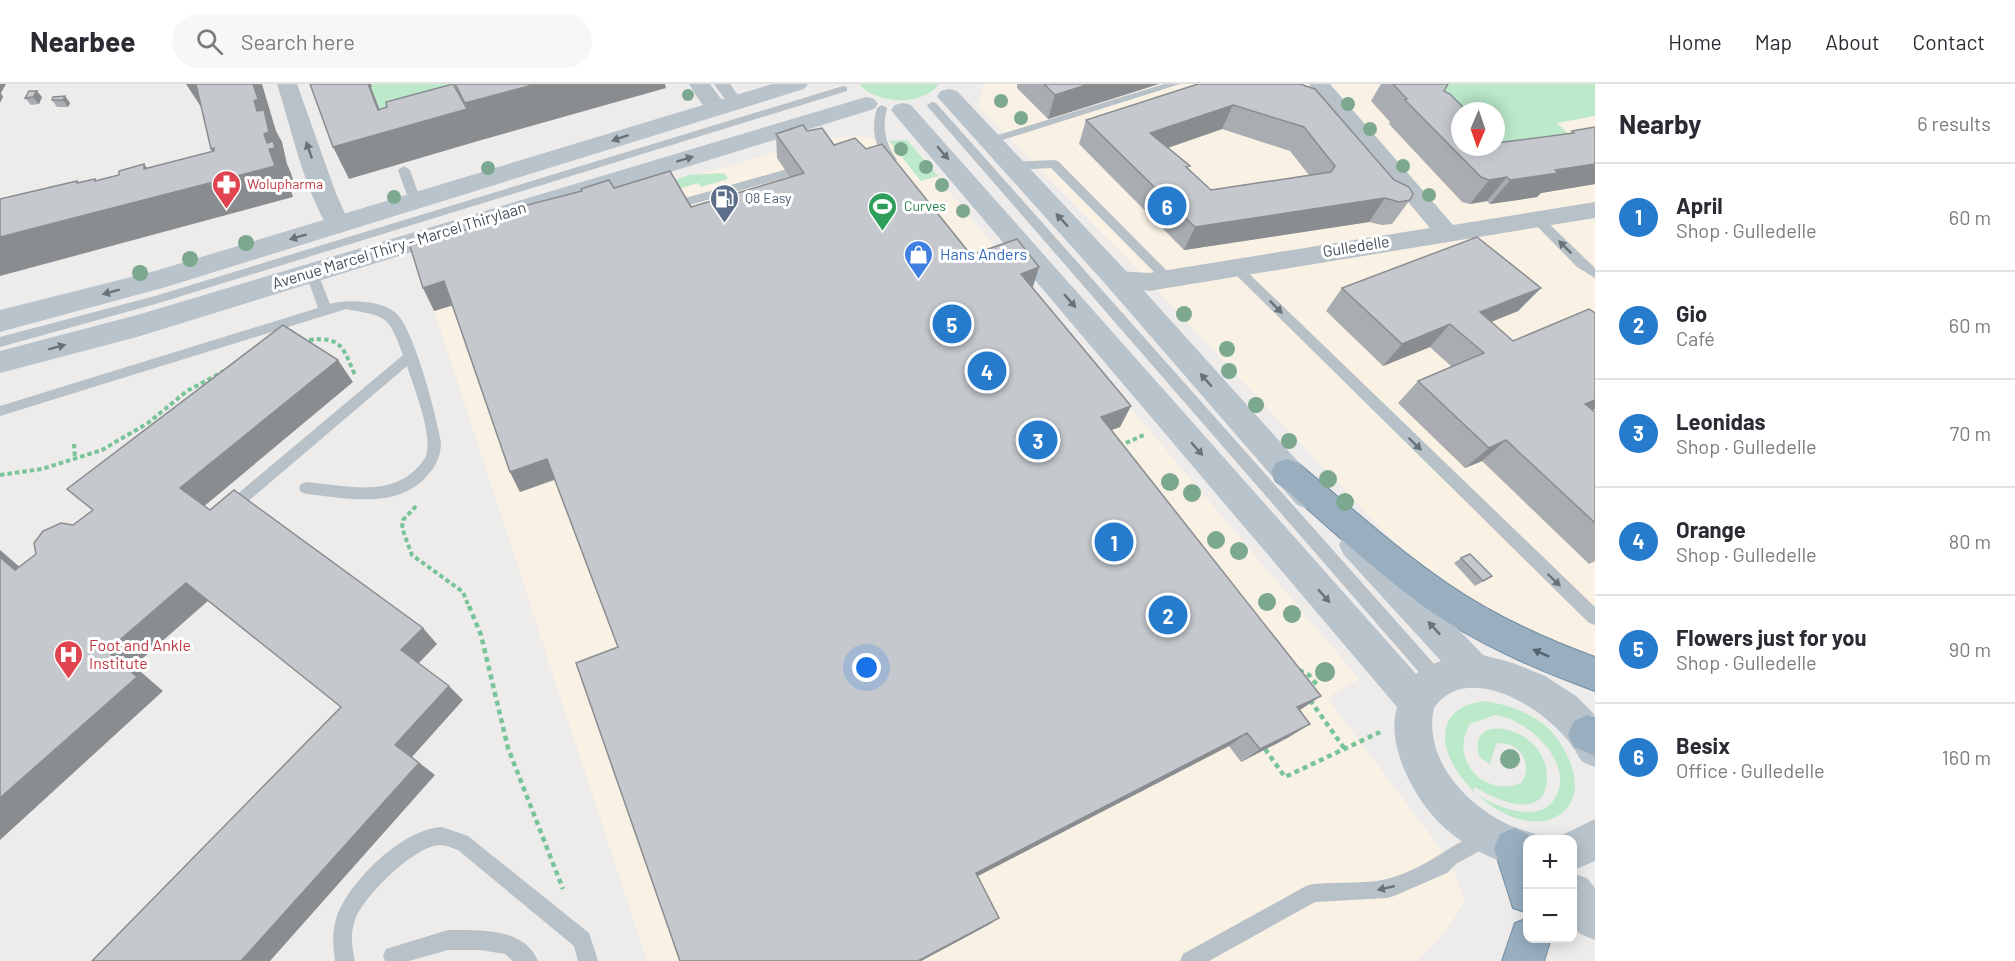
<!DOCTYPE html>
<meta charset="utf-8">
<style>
body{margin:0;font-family:Barlow,sans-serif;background:#f7f7f7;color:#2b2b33}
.controls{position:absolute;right:18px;bottom:18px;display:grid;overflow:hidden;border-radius:12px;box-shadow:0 3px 15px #0003}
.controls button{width:54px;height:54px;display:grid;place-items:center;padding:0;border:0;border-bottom:2px solid #e1e1e2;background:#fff;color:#2b2b33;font:30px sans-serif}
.compass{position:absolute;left:1451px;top:18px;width:54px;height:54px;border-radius:50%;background:#fff;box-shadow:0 3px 15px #0003;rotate:182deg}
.you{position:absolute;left:867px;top:584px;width:21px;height:21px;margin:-15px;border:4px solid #fff;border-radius:50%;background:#1a73e8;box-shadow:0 0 0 9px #1a73e833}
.badge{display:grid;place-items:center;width:39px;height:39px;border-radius:50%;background:#277bcc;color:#fff;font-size:20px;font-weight:700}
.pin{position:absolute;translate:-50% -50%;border:3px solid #fff;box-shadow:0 2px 6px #0006}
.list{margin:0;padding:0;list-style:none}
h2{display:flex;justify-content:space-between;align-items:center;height:78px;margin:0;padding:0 24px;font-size:26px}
h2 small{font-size:20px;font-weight:400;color:#7c7c81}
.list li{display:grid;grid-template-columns:39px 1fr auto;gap:18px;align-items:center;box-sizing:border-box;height:108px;padding:0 24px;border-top:2px solid #e1e1e2}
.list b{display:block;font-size:22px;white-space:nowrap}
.list p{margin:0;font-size:20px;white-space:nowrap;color:#7c7c81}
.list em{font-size:20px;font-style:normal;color:#7c7c81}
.icon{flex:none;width:33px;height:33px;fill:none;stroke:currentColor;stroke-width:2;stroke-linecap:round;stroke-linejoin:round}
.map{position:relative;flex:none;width:1595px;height:877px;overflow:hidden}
header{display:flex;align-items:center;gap:36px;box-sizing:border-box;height:84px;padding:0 30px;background:#fff;border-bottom:2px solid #e1e1e2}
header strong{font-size:28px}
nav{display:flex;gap:33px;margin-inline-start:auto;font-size:21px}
.search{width:420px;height:54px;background:#f7f7f7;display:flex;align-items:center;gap:15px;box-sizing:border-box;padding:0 21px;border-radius:33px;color:#7c7c81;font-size:22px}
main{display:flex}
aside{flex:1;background:#fff}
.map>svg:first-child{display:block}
.commercial{fill:#f9f1e4;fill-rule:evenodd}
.green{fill:#bbe9ca;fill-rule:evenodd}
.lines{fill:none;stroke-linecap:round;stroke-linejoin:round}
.trunk-casing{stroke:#718ca2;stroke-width:2}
.path-far1{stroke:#77c498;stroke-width:4;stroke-dasharray:4.5 3;stroke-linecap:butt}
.path{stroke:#77c498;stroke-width:4.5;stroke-dasharray:5 4;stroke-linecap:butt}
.service{fill:#b7c1c7;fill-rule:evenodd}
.pedestrian{fill:#b7c1c7;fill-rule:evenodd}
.minor{fill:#b7c1c7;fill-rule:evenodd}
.secondary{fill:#b8c3cc;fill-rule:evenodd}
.trunk{fill:#99afc0;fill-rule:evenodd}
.tree{fill:#7ba88e}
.wall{fill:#a9adb1;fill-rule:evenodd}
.shaded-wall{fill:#8a8d90}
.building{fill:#c5c9ce;stroke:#8a8d90;stroke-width:1.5;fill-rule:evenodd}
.oneway{fill:#68727a}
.oneway2{fill:#677279}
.oneway3{fill:#56636c}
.labels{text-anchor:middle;stroke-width:6;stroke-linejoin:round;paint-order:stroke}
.far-health-label{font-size:14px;fill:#be3a42;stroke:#fff;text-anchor:start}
.far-service-label{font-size:14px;fill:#4e5e75;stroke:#fff;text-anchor:start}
.far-leisure-label{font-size:14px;fill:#27864d;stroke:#fff;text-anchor:start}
.street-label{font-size:16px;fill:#455057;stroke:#fff}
.shop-label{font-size:16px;fill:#366cbe;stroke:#fff;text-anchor:start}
.health-label{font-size:16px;fill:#be3a42;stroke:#fff;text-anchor:start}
</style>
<header>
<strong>Nearbee</strong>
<div class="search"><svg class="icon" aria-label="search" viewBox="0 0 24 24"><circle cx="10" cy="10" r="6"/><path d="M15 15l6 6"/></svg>Search here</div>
<nav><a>Home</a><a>Map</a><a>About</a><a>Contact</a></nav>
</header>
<main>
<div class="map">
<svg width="1595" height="877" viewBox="0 0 1595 877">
<rect width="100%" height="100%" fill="#eeebeb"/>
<path class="commercial" d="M983,0H1595V579L1435,502L1139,187L979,23ZM1460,27H1496V63H1460Z
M860,52L910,62L1359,595L1327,614L1449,776L1465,816L1444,850L1417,877H647L418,177L814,56Z"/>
<path class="green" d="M371,0H575L392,58L374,11L368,4L372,3Z
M859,0H939C922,23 876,20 859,0Z
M1441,0H1595V32L1557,39L1573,54L1496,63V27H1460L1441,15Z
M907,56L938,92L921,97L889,57Z
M724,89L728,95L701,103L698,99L672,107L664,100L689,91Z
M1483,617C1505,620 1524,626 1542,639C1570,661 1595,718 1551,735C1497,755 1404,653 1465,622C1470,619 1477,619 1483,617ZM1495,631C1524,634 1568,672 1559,705C1547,746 1494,723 1472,707L1475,703C1495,716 1547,739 1547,693C1547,641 1462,625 1480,674L1490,680L1496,660C1518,655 1535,681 1521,699C1485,714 1448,676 1470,640Z"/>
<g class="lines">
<defs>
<path id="trunk" d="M1287,375L1298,379C1347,420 1395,464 1448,500C1493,531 1543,554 1595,573V607C1535,585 1475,559 1423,522C1371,484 1324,439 1276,397L1271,388L1276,379Z
M1587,631L1595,634V672L1574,663L1568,650L1574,637Z
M1514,744L1528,750L1531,756H1528V829L1513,824L1494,764L1500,750Z
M1528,834V854H1551L1544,877H1502L1515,839Z"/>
</defs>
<use href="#trunk" class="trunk-casing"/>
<path class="path-far1" d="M309,256C342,252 343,264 355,291
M74,360L75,376
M1119,362L1144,351
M0,391L42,385L102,366L148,339L187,307L224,287
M416,422L403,436L402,444L412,471L463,508L469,523"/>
<path class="path" d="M469,522L481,551L508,664L563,805
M1299,586L1309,591L1317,601
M1310,616L1344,664
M1265,665L1285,693L1380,648"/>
<path class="service" d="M1164,0H1180L993,59H985L983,57L985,55Z
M843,2L847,3V7L159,219L0,263V253L155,212Z
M932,18L936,19L1443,590L1445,596L1443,602L1437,604L1431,602L928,23L927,21Z
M882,21L887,24C882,45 885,58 897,76L891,80L887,79C874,60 871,46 877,24Z
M1054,76L1058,77L1170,190L1172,193L1170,196H1162L1051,84L1012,86L1006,82L1012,78Z
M404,82L410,86L421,117L419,120H411L409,117L398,86Z
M787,85L793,89L791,92L679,124L673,120L675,117Z
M1536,130L1540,131L1595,184V194L1577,183L1532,137L1530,134Z
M1234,178L1238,179L1595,523V541L1589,539L1230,185L1228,182Z
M311,183L317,187L330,220C347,215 383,216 397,230C415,249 436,330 441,358C441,372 436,382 427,392C397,426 346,414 306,410L301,408L299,404L301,400L306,398C342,401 389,414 417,384C421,380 426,374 427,368C431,346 414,304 407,282L233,430L228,432L223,430L221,426L223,422L403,271C388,230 387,233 346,225L0,332V322L318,224L305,187Z
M442,743L468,752L589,849L598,877H578L574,862L458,766C452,764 446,761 440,761C414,762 363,813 355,836C350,849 352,864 355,877H335C333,863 332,849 336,835C348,798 402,745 442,743Z
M1486,745L1492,748L1495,754L1492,760L1456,780L1447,789L1394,812L1387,814L1315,818L1209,877H1180L1183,870L1306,802L1313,800C1334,798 1368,800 1387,795C1424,786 1452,759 1486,745Z
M448,846C478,846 524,843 538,877H513L505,870L480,866H448L409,877H385L383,872L386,865Z"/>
<path class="pedestrian" d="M714,0H730L738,11L736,14H724Z"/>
<path class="minor" d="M277,0H297L335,107L350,141L346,147L338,149L330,147C304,105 292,47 277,0Z
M689,0H710L727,23L724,28C705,32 698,13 689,0Z
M1309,0H1330L1453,141L1595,118V134L1149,207L1109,202L1105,196L1109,190L1118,187L1149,189L1430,144Z"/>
<path class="secondary" d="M772,0H808L804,5L166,203L0,248V226L155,187Z
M949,5L957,7L1128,189L1319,401L1324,411L1319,421L1308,425L1297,421L1108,203L941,17L937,12L941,7Z
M866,13L874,15L878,20L874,25L137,253L0,289V267L137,231Z
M903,19L911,21L1416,590L1424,583L1441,577L1344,471L1339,461L1344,451L1356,446L1368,451L1483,571L1513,579L1545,592L1576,612L1594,630L1595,683C1591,681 1585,680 1582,677C1579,675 1577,669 1575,666C1568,656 1561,648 1553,641C1525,614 1462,582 1434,624C1423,673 1463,717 1503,738C1515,745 1530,747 1542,753L1543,756H1528V787C1469,769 1429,743 1404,685C1396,665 1391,644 1397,623L895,31L891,26L895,21Z
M1595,735V777L1572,787V756H1557L1558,753Z
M1572,789L1587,794L1595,804V856L1580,850L1572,841Z"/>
<use href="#trunk" class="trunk"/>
</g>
<g class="tree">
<circle cx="688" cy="11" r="6"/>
<circle cx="1001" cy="17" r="7"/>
<circle cx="1348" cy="20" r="7"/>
<circle cx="1021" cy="34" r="7"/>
<circle cx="1370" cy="45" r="7"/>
<circle cx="901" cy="65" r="7"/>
<circle cx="1403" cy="82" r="7"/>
<circle cx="926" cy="83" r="7"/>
<circle cx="488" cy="84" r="7"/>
<circle cx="942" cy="101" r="7"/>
<circle cx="1429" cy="111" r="7"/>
<circle cx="394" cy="113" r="7"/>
<circle cx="963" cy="127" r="7"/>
<circle cx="246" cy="159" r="8"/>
<circle cx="190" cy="175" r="8"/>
<circle cx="140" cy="189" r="8"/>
<circle cx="1184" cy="230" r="8"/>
<circle cx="1227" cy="265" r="8"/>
<circle cx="1229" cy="287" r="8"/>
<circle cx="1256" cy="321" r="8"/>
<circle cx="1289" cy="357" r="8"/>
<circle cx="1328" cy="395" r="9"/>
<circle cx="1170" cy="398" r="9"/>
<circle cx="1192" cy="409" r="9"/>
<circle cx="1345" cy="418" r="9"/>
<circle cx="1216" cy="456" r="9"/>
<circle cx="1239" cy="467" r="9"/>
<circle cx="1267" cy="518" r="9"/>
<circle cx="1292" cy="530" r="9"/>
<circle cx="1325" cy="588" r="10"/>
<circle cx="1510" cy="675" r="10"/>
</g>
<path class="wall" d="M1017,0H1159L1048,35L1017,4Z
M1300,0L1410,116L1392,140L1382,141L1369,138L1184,166L1079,60L1086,36ZM1222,45L1290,67L1309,91L1211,106L1189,85L1168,64Z
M1381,0H1449L1444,7L1496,63L1570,49L1572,47L1595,43V100L1541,109L1537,113L1490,120L1487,117L1470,120L1462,118L1389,40L1390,38L1371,17Z
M29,7L42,13L39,20L31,21L25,14Z
M65,12L70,19L68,23H57L52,16Z
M807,47L834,61L866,65L971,171L1039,183L1032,204L1131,322L1120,343L1111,346L1300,626L1310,640L1289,653L1241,678L1229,662L978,792L990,840L921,877H680L618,563L555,396L520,408L510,388L452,221L434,227L492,138L489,131L614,104L691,123L790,93L777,74L776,50Z
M1342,204H1541L1518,227L1491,238L1513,257L1595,229V325L1592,326L1595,328V477L1589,480L1482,377L1465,384L1398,319L1418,297L1452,283L1430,263L1383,282L1326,227Z
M1461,474L1484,497L1475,502L1454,479Z"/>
<path class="shaded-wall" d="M0,0H6L1,9L3,13L0,19Z
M186,0H198L201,23Z
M253,0H262L276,47L282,58L287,80L291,89L293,96L288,97L293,113L0,192V153L77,99V97L102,126L95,95L117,122L144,85V80L166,110L229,93L211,65L267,59L254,17Z
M366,0H371L372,3H371L388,47L467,25L478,57L349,95L333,63Z
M536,0H665L666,4L478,57L465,19Z
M1089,0H1159L1048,35L1055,11Z
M37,7L42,13L39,20L33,13Z
M65,12L70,19L68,23L63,16Z
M1233,21L1222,45L1141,73L1150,49Z
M1595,80V100L1541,109L1537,113L1490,120L1510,96L1555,86Z
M1507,93L1487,117L1470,120L1489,96Z
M1385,114L1369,138L1184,166L1195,143Z
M1039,183L1032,206L1021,190Z
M444,197L454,221L434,227L423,204Z
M1541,204L1518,227L1461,250L1480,228Z
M1450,240L1430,263L1383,282L1402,260Z
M338,276L353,298L202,424L180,404Z
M1595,316V325L1559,342L1585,320Z
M1131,322L1120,343L1090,354L1101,333Z
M1506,356L1482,377L1465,384L1489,364Z
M547,375L555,395L520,408L510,388Z
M0,466L44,504L15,486L0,473Z
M186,499L209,516L134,582L163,607L0,756V714L107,567Z
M423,544L437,560L416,582L401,566Z
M449,602L463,616L412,673L435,691L270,877H241L395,661Z
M1321,612L1300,626L1297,623Z
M1310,640L1289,653L1241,678L1260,665Z
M1247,649L1229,662L968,797L976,789Z
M999,834L990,840L921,877H918Z"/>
<path class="building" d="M196,0H253L258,15L254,17L257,27L264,26L269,48L264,50L267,59L273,57L275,64L269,65L275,82L0,153V115L77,97V99L95,95V97L119,91V87L144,80V85L214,67V64L211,65Z
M310,0H368L378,26L387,23L386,18L453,0L467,25L333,63Z
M455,0H536L465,19Z
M1044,0H1089L1055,11Z
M1198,0H1300L1315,5L1394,96L1409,103L1413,110L1410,116L1399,118L1385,114L1195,143L1086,36ZM1233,21L1304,43L1335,82L1331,88L1211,106L1186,83L1190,82L1150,49Z
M1393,0H1448L1444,7L1450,10L1467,27H1460V63H1496V59L1574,49L1572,47L1595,43V80L1555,86L1558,89L1510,96L1507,93L1489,96L1481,93L1405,16L1407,15Z
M29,7H37L33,13L25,14Z
M65,12L63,16H52L53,13Z
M803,41L807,47L822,44L834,61L855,54L866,65L882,60L971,171L1017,155L1039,183L1021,190L1131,322L1101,333L1321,612L1297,623L1310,640L1260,665L1247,649L976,789L999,834L918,877H680L576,579L618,563L547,375L510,388L444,197L423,204L410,162L494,138L489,131L582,107L581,105L609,96L614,104L670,87L691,123L804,89L776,50Z
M1477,153L1541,204L1480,228L1513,257L1589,225L1595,229V316L1585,320L1595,328V439L1506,356L1489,364L1418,297L1484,269L1450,240L1402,260L1342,204Z
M283,241L338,276L180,404L210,426L234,406L423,544L401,566L449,602L395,661L419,679L241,877H92L341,623L186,499L107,567L137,593L0,714V473L15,486L36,470L34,459L43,447L61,439L73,441L93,426L67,405Z
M1470,470L1492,492L1483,497L1461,474Z"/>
<defs><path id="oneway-solid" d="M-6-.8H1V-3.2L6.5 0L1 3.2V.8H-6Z" transform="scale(1.5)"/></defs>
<g class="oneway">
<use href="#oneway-solid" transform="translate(620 54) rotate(161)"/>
<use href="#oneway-solid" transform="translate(943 69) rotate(49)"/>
<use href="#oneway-solid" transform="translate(685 75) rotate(-17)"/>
<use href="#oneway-solid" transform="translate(1062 136) rotate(-133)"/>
<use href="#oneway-solid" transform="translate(298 153) rotate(163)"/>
<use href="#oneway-solid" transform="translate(111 208) rotate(165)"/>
<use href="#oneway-solid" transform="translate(1070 217) rotate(49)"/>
<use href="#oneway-solid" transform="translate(57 263) rotate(-15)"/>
<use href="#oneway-solid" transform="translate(1206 296) rotate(-131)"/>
<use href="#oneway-solid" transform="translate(1197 365) rotate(49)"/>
<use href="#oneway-solid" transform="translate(1324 512) rotate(49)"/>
<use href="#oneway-solid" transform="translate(1434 544) rotate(-133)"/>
</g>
<g class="oneway2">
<use href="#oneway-solid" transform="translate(309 66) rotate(-109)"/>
<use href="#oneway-solid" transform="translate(1565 163) rotate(-135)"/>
<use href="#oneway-solid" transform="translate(1276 223) rotate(45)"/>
<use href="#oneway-solid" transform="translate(1415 360) rotate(44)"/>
<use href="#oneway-solid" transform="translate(1554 496) rotate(44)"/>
<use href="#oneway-solid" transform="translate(1386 804) rotate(167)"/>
</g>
<use class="oneway3" href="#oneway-solid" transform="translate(1541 569) rotate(-156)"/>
<defs>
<symbol id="pharmacy-pin" viewBox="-11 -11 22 30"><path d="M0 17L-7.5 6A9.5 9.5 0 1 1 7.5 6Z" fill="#e0444e" stroke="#fff"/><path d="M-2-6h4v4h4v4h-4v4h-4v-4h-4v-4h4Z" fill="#fff"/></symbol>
<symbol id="fuel-pin" viewBox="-11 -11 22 30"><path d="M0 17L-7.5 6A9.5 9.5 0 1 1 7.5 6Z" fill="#5c6f8a" stroke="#fff"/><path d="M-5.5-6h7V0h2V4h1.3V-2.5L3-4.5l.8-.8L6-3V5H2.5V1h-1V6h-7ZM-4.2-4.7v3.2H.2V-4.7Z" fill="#fff"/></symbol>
<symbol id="stadium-pin" viewBox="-11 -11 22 30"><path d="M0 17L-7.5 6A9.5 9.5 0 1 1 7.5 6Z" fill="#2e9e5b" stroke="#fff"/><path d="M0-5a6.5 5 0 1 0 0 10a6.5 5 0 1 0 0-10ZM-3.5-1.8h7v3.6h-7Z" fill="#fff"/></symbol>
<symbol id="shop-pin" viewBox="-11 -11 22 30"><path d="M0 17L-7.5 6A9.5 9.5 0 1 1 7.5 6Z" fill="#3f7fe0" stroke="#fff"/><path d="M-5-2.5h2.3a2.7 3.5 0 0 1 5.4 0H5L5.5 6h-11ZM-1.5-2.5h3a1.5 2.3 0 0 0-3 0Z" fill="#fff"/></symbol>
<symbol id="hospital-pin" viewBox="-11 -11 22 30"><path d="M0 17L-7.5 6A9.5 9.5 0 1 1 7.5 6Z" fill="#e0444e" stroke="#fff"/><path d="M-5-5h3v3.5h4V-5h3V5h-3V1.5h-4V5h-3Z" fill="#fff"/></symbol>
</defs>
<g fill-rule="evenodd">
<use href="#pharmacy-pin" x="210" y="84" width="33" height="45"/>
<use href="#fuel-pin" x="708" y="98" width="33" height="45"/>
<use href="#stadium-pin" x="866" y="106" width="33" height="45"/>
<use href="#shop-pin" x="902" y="154" width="33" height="45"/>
<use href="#hospital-pin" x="52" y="554" width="33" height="45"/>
</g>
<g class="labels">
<g class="far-health-label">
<text x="247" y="105">Wolupharma</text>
</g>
<g class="far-service-label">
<text x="745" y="119">Q8 Easy</text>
</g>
<g class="far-leisure-label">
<text x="904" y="127">Curves</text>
</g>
<g class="street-label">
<text transform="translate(399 161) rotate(-17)" y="6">Avenue Marcel Thiry - Marcel Thirylaan</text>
<text transform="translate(1356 162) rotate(-9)" y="6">Gulledelle</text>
</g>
<g class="shop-label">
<text x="940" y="176">Hans Anders</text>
</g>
<g class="health-label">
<text x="89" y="567">Foot and Ankle<tspan x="89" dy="18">Institute</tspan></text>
</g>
</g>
</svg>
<div class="controls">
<button>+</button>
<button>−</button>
</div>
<svg class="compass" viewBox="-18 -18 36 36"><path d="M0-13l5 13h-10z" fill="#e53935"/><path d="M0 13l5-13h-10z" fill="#7c7c81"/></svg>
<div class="you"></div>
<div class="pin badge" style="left:1114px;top:458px">1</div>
<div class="pin badge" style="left:1168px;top:531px">2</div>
<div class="pin badge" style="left:1038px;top:356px">3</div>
<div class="pin badge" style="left:987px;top:287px">4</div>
<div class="pin badge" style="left:952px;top:240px">5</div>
<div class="pin badge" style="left:1167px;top:122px">6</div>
</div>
<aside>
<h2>Nearby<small>6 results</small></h2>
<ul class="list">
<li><span class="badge">1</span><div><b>April</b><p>Shop · Gulledelle</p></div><em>60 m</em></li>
<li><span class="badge">2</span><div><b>Gio</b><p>Café</p></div><em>60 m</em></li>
<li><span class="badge">3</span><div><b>Leonidas</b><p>Shop · Gulledelle</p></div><em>70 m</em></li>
<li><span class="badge">4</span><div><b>Orange</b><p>Shop · Gulledelle</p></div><em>80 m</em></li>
<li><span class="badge">5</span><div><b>Flowers just for you</b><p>Shop · Gulledelle</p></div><em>90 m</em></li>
<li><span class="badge">6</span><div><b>Besix</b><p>Office · Gulledelle</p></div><em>160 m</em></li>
</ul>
</aside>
</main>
